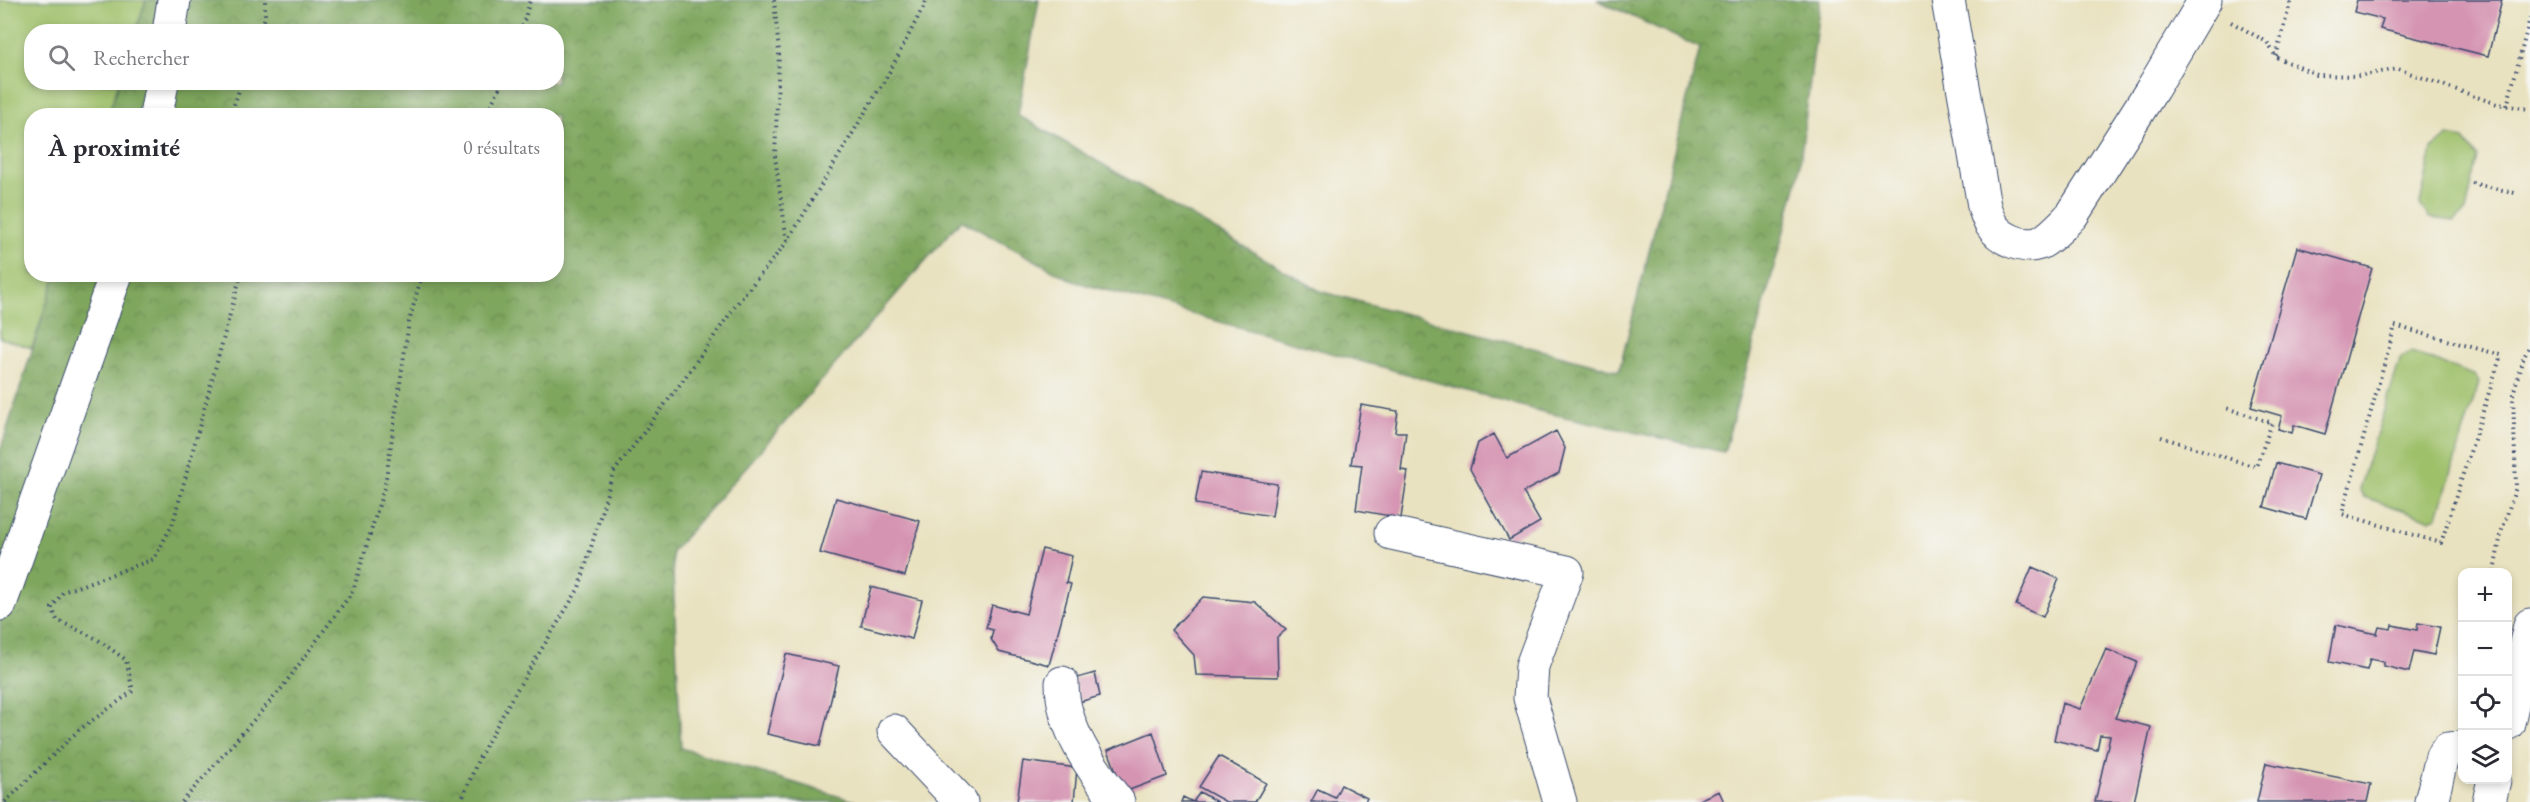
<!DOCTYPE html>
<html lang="fr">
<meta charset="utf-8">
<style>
body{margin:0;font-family:"EB Garamond",serif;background:#f7f7f7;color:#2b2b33}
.controls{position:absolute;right:18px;bottom:18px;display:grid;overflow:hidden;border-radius:12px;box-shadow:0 3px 9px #0003}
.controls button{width:54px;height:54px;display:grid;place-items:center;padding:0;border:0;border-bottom:2px solid #e1e1e2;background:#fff;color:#2b2b33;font:30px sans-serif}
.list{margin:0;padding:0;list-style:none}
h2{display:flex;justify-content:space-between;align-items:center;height:78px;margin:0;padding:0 24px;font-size:26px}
h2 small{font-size:20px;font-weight:400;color:#7c7c81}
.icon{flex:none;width:33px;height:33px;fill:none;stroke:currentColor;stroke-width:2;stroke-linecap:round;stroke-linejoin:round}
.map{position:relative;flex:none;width:2530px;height:802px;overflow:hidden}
.search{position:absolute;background:#fff;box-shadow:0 3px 9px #0003;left:24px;top:24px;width:540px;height:66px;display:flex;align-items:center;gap:15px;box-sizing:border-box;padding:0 21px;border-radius:24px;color:#7c7c81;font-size:22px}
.panel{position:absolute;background:#fff;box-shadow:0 3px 9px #0003;left:24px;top:108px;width:540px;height:174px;border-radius:24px}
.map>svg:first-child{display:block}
.grass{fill:#9ec069;stroke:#5c7864;stroke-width:1.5}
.forest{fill:url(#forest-crowns);stroke:#4c6a5e;stroke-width:1.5}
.building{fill:#d594b2}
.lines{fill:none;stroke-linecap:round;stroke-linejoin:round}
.minor-casing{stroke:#3a4a6d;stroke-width:35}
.path{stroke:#3a4a6d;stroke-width:4;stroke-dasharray:1.5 4.5;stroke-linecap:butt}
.minor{stroke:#fff;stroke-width:33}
</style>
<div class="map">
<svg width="2530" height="802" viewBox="0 0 2530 802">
<defs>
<pattern id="forest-crowns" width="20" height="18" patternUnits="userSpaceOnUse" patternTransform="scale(1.5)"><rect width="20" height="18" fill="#7ea65d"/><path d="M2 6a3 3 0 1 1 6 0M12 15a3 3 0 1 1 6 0" fill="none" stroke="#668850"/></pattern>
</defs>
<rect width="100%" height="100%" fill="#f6f6f2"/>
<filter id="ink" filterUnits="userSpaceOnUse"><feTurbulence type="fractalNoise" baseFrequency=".0167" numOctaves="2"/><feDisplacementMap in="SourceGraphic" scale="12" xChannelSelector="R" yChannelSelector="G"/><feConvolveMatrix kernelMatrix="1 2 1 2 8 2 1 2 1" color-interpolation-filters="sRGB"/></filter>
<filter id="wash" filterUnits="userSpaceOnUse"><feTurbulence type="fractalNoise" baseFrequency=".008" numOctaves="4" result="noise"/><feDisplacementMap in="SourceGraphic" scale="24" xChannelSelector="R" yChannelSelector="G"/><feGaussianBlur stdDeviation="1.35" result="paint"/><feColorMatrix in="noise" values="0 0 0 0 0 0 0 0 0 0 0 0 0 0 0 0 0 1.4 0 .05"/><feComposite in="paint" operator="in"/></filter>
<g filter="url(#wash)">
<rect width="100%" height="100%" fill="#e9e2c0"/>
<path class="grass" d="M0,0H146L136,31L32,32V82L119,83L108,115L32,116V274L56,275L32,348L0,338Z
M2448,136L2464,139L2478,157L2466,211L2455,221L2429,218L2420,204L2432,149Z
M2411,352L2474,375L2479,382L2438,516L2430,519L2364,497L2359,489L2401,357Z"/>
<path class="forest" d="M146,0H1039L1018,115L1320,291L1619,371L1700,48L1597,0H1820L1798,179L1724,452L1543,412L1073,281L961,220L672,552L681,748L857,802H0V451L56,275L556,274V116L108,115L119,83L556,82V32L136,31Z"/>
<g id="blocks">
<path class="building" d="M2357,0H2502L2488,56L2380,29L2383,19L2354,12Z
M2297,247L2372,268L2325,434L2294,425L2292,433L2278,429L2282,416L2251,407Z
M1361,405L1398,411L1395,432H1406L1401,470L1408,471L1401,518L1356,510L1362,465L1351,464Z
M1556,431L1565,448L1559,473L1523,492L1540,522L1509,540L1470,469L1478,443L1494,434L1507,458Z
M2276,463L2319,475L2306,519L2264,507Z
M1201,472L1277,484L1272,516L1195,504Z
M836,498L920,521L905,576L820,553Z
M1042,549L1072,556L1066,583L1071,584L1049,665L999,652L991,639L993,630L986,628L992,605L1026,614Z
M2032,567L2059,579L2043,617L2016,605Z
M871,587L922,600L912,639L861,626Z
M1203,597L1255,602L1286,630L1277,637L1278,677L1196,675L1194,655L1171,630Z
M2418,623L2440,627L2434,655L2414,651L2409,672L2384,666V662L2370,659L2367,670L2329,662L2336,625L2377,634L2379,627L2391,629L2392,625L2417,630Z
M2106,649L2137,662L2115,718L2151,727L2134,802H2095L2110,736L2100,735L2097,750L2054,740L2062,703L2080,709Z
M786,654L839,666L820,746L767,734Z
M1095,673L1100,696L1079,702L1074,679Z
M1153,732L1167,776L1124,792L1108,750Z
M1219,756L1266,783L1255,802H1226L1199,787Z
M1023,761L1077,768L1074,802H1017Z
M2266,763L2371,784L2367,802H2257Z
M1341,785L1367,798L1365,802H1311L1318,789L1335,797Z
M1719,791L1724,802H1694Z
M1200,792L1217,802H1181L1183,797L1193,802Z"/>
</g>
</g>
<g filter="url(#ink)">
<use href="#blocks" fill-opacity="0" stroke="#3a4a6d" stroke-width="1.5"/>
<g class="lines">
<defs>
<path id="minor" d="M1948,0L1984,206C1986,212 1988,219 1991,224C2000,239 2023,249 2040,243C2052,237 2063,224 2072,215L2153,88L2205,0
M169,32L174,0
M156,116L162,82
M1391,533L1567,572L1532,666L1530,698L1560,802
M0,604L116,274
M1062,683C1062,727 1091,768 1118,802
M2508,723L2530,625
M894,731L961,802
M2431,802L2442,757L2448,749L2462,748
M2489,802L2494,780"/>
</defs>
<use href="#minor" class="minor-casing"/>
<path class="path" d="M774,0L779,52L775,157L787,241
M2231,22L2267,42L2276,57L2317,75L2357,76L2398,69L2497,104L2530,109
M260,32L265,17V0
M521,32L530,0
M2276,56L2291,0
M2507,106L2530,18
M230,116L242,82
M485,116L503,82
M2472,183L2515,193
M2395,326L2501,355L2441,543L2342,514Z
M2161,437L2256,467L2272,423L2223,407
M2494,572L2501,533L2516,487L2513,395L2522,361L2530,345
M5,802L79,730L133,691L126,660L97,639L57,620L52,608L63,592L154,559L173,523L241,274
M182,802L281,689L353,591L385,485L409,322L422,274
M461,802L478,760L513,696L579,588L613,473L681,383L739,301L787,242L890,71L927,0"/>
<use href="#minor" class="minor"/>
</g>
</g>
</svg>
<div class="controls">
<button>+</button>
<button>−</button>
<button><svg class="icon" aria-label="locate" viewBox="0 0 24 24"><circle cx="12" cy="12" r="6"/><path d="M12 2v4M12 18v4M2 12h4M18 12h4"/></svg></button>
<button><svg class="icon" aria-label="layers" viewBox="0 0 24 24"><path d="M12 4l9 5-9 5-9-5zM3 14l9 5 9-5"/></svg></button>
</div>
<div class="search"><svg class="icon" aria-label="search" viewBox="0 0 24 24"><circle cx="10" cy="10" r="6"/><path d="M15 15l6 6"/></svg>Rechercher</div>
<section class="panel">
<h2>À proximité<small>0 résultats</small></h2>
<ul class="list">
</ul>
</section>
</div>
